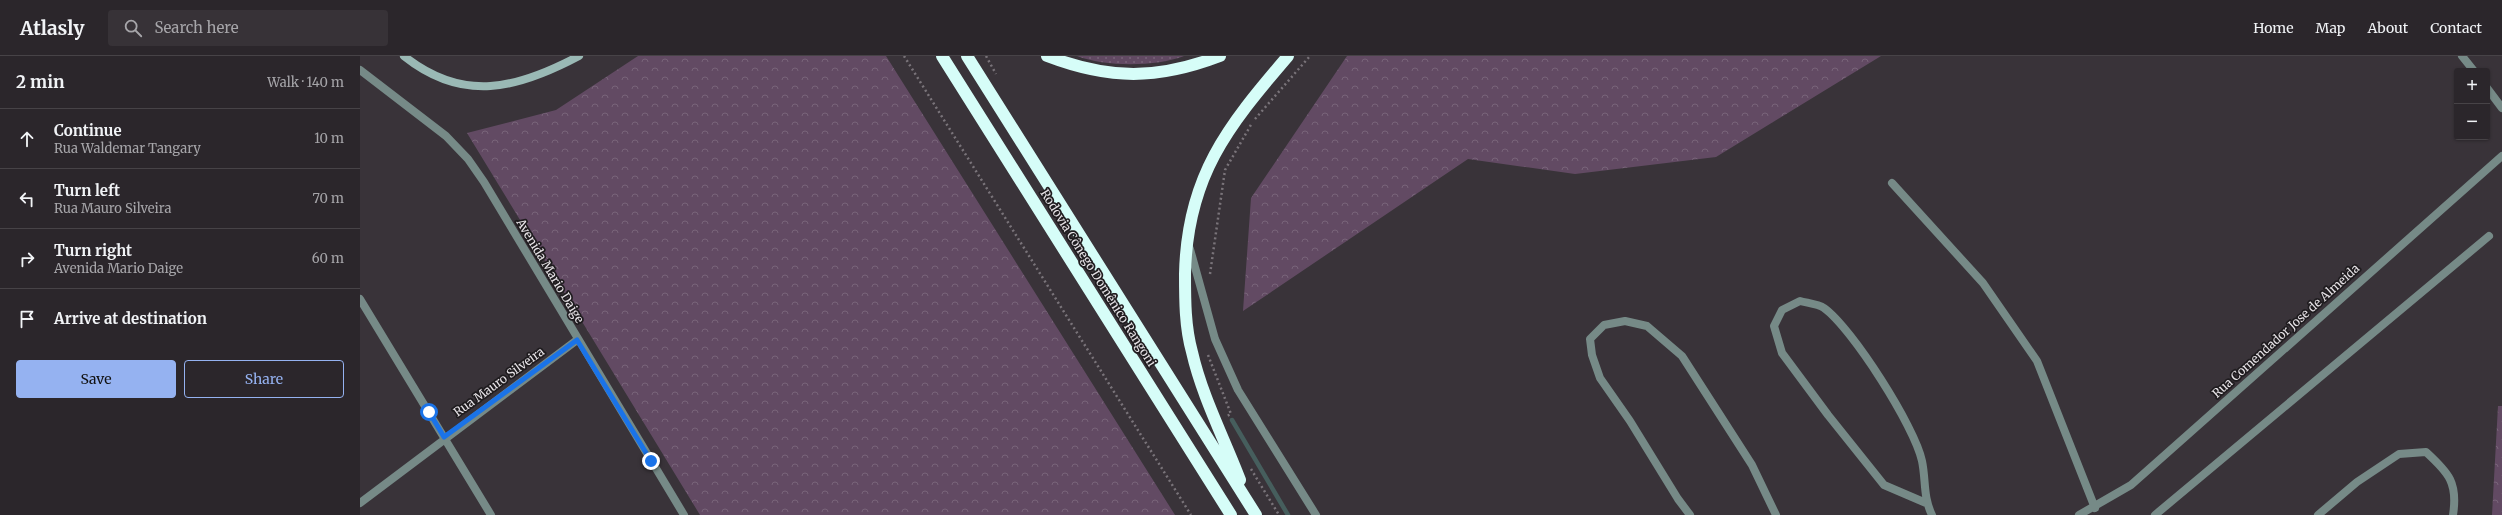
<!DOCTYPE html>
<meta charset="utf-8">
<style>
body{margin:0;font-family:Merriweather,serif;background:#373237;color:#f1f3f6}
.controls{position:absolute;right:12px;top:12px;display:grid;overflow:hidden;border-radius:4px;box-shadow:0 1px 3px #0004}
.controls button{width:36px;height:36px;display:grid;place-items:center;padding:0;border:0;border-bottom:1px solid #474347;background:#2b262b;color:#f1f3f6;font:20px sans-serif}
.stop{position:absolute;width:12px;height:12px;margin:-9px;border:3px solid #1a73e8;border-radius:50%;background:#fff}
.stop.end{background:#1a73e8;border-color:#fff;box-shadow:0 1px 4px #0008}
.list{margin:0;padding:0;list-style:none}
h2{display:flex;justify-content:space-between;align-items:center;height:52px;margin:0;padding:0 16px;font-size:17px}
h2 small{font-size:13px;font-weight:400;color:#a6a5a9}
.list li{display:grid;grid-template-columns:26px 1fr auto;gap:12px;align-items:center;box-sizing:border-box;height:60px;padding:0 16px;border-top:1px solid #474347}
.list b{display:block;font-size:15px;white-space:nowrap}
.list p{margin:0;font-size:13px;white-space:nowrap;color:#a6a5a9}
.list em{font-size:13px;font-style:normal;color:#a6a5a9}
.actions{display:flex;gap:8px;padding:12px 16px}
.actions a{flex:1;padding:9px 0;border:1px solid #95b2f1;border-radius:4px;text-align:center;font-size:14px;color:#95b2f1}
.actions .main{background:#95b2f1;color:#111}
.icon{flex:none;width:22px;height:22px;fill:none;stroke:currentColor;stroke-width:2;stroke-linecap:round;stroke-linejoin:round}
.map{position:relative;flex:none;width:2142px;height:459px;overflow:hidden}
header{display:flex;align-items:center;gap:24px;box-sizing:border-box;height:56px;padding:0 20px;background:#2b262b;border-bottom:1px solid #474347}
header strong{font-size:19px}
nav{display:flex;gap:22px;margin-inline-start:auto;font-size:14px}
.search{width:280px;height:36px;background:#373237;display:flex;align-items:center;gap:10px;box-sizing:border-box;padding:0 14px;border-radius:4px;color:#a6a5a9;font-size:15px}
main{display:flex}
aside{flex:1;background:#2b262b}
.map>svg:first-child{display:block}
.grass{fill:url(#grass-dots)}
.forest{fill:url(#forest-crowns)}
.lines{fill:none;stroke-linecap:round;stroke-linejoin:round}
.stream{stroke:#465e5d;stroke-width:4.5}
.path{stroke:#7a747a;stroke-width:2.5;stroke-dasharray:2 3;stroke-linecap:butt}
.lane{stroke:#768a87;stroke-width:8}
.street{stroke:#768a87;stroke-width:8}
.secondary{stroke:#9ab9b5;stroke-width:8}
.highway{stroke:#d6fdf8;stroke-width:12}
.route{stroke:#1a73e8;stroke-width:5}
.labels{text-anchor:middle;stroke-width:3.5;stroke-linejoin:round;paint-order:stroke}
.street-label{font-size:12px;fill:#e7e3e7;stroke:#1f1c1f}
</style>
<header>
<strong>Atlasly</strong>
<div class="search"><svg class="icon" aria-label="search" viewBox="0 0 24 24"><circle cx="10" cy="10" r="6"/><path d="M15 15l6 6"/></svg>Search here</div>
<nav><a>Home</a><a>Map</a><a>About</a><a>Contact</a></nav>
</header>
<main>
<aside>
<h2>2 min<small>Walk · 140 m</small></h2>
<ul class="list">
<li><svg class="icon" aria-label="ahead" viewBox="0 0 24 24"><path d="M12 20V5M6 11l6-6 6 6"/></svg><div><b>Continue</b><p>Rua Waldemar Tangary</p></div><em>10 m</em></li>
<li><svg class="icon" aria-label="left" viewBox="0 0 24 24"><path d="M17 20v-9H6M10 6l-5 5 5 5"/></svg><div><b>Turn left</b><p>Rua Mauro Silveira</p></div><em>70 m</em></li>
<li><svg class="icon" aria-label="right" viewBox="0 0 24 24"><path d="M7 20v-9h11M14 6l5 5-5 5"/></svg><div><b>Turn right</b><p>Avenida Mario Daige</p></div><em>60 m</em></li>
<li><svg class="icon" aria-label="arrive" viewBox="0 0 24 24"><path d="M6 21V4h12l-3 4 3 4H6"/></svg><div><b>Arrive at destination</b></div></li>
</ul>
<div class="actions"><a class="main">Save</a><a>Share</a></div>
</aside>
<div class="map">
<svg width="2142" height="459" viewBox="0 0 2142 459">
<defs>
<pattern id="grass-dots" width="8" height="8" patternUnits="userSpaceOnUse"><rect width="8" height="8" fill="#624a63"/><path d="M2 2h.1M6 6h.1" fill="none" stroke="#786479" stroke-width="1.8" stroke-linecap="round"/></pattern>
<pattern id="forest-crowns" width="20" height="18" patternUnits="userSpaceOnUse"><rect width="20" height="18" fill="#624a63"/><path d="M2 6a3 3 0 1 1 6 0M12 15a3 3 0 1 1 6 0" fill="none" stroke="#786479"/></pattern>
</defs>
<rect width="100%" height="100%" fill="#393339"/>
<path class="grass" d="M717,0H824C796,11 745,11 717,0Z"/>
<path class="forest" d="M278,0H526L815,459H340L107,77L196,54Z
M987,0H1521L1356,101L1215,118L1108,103L883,255L891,142Z
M2138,350H2142V459H2132Z"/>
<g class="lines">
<path class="stream" d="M872,364L928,459"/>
<path class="path" d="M544,0L831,459
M626,0L636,18
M895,63L950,0
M850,218L865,114L892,67
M848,299L871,358L867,360
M891,413L919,459"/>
<path class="lane" d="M2102,0L2114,15
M2127,32L2142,52
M1532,127L1623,227L1677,305L1735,452
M1566,447L1524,429L1468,359L1422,297L1414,270L1422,254L1440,245C1447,247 1458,248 1464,252C1492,272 1555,371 1562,405C1566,424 1563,441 1572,459
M1330,459L1318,443L1270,365L1240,322L1232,299L1230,283L1244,269L1265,265L1287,270L1322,300L1392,409L1416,459
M1719,459L1771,429L2142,100
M1795,459L2129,180
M1958,459L1997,426L2039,398L2066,396C2089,417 2098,427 2093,459"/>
<path class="street" d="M0,14L86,80L108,103L124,126L324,459
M830,193L855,283L878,334L956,459
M0,243L131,459
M0,447L217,284"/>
<path class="secondary" d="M44,0C103,47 157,33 219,0"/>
<path class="highway" d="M582,0L871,459
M607,0L896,459
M687,0C750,24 797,24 860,0
M880,424C864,382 842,340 832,296C825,271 825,244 825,218C827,121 867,71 928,0"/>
</g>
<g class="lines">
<path class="route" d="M69,356L84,381L217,284L291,405"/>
</g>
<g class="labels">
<g class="street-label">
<text transform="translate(190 215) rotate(59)" y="4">Avenida Mario Daige</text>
<text transform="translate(738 222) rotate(58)" y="4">Rodovia Cônego Domênico Rangoni</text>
<text transform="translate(1926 275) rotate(-42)" y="4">Rua Comendador Jose de Almeida</text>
<text transform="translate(139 326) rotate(-36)" y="4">Rua Mauro Silveira</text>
</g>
</g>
</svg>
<div class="controls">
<button>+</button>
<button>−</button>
</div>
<div class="stop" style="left:69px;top:356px"></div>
<div class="stop end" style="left:291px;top:405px"></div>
</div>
</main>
